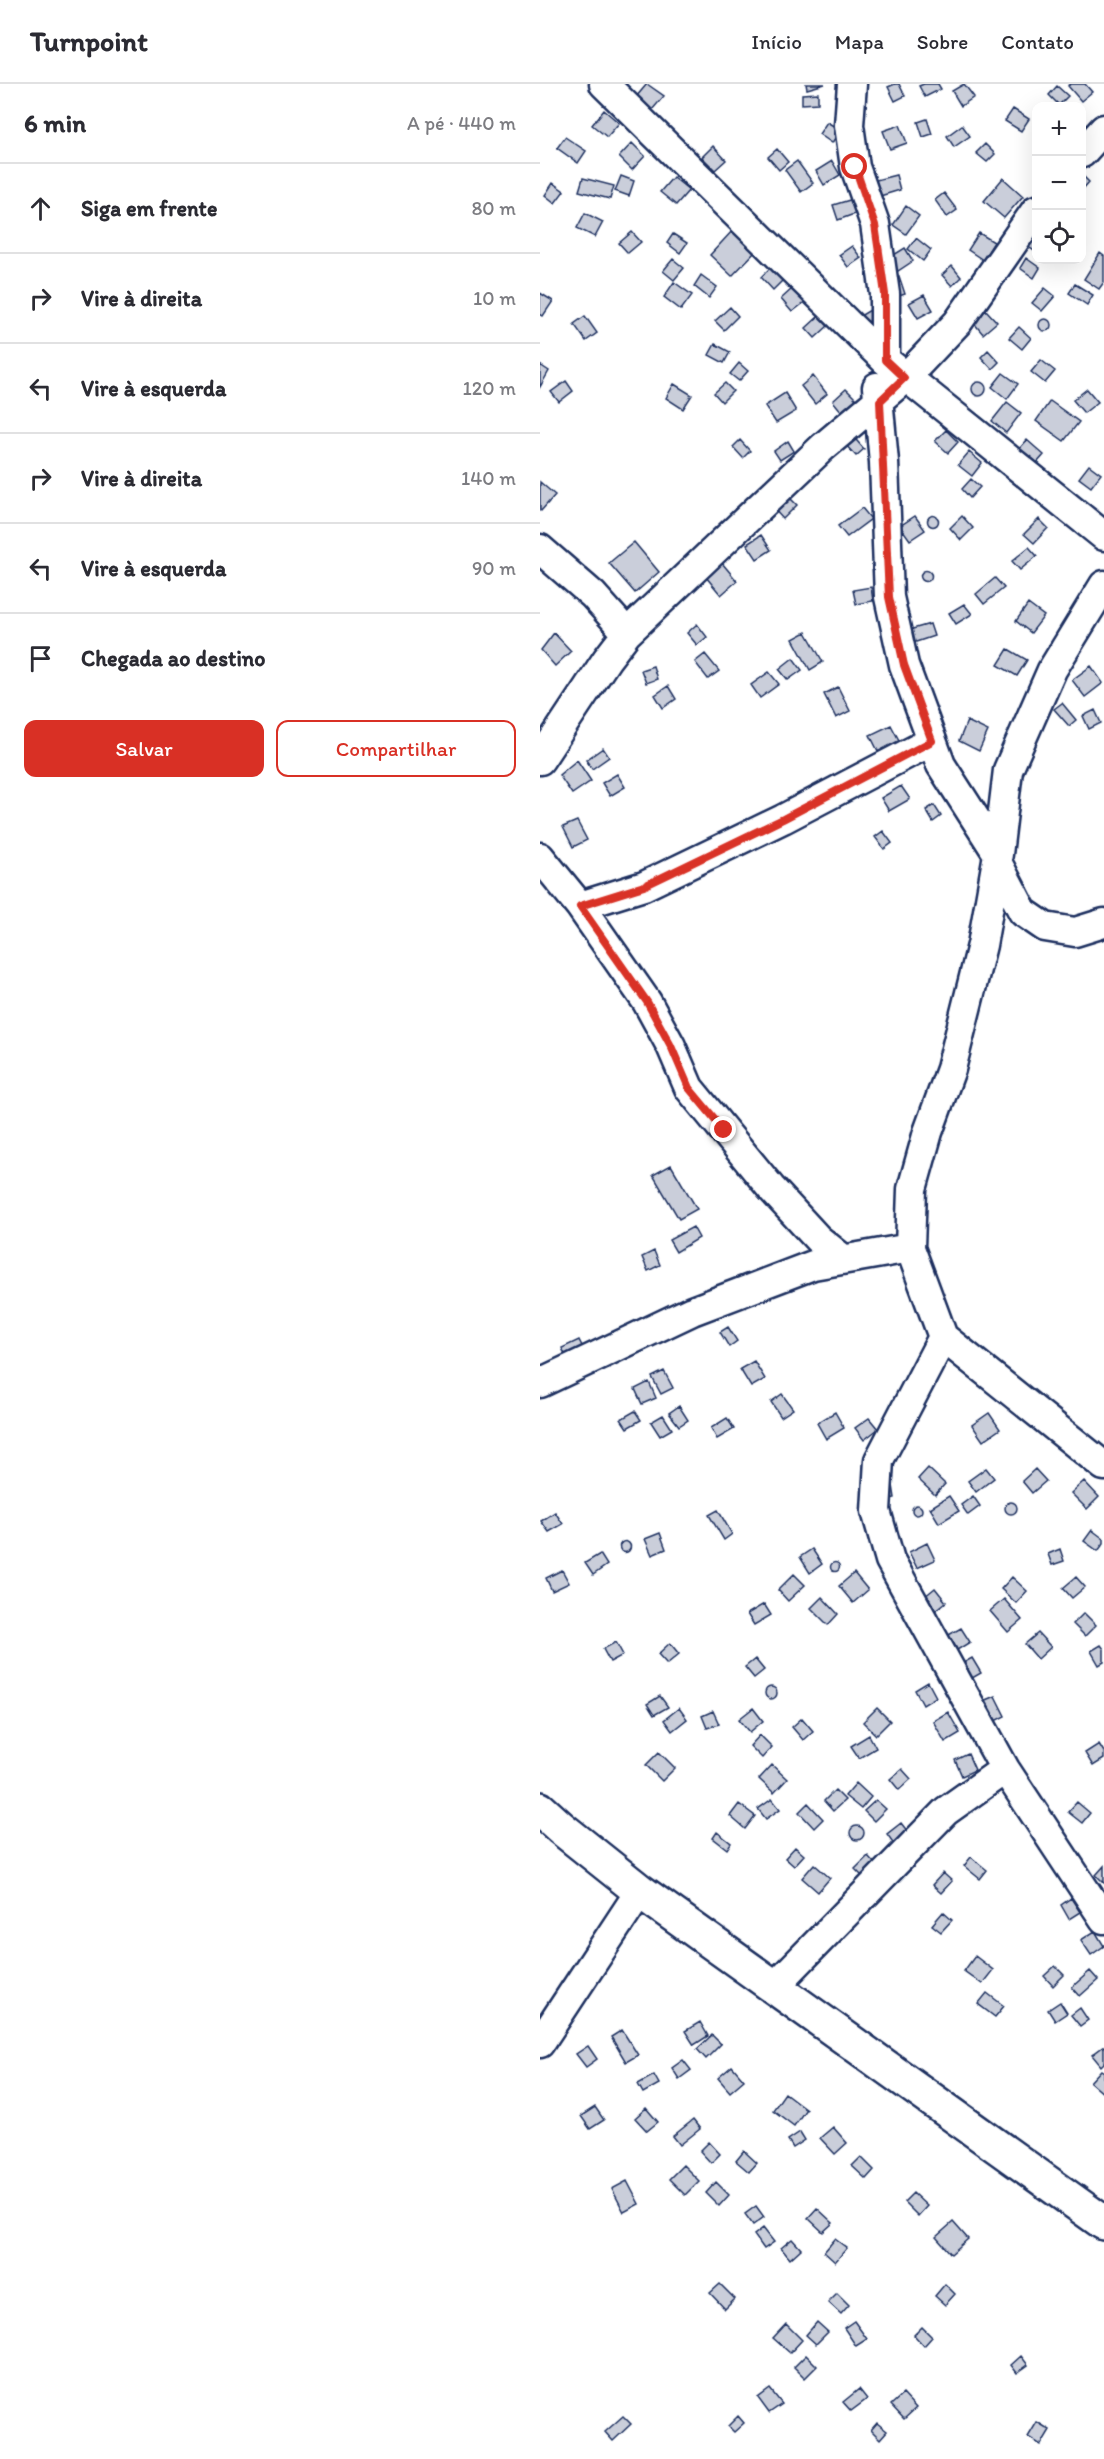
<!DOCTYPE html>
<html lang="pt">
<meta charset="utf-8">
<style>
body{margin:0;font-family:Itim,sans-serif;background:#f2f2f3;color:#2b2b33}
.controls{position:absolute;right:18px;top:18px;display:grid;overflow:hidden;border-radius:12px;box-shadow:0 6px 24px #0002}
.controls button{width:54px;height:54px;display:grid;place-items:center;padding:0;border:0;border-bottom:2px solid #e1e1e2;background:#fff;color:#2b2b33;font:30px sans-serif}
.stop{position:absolute;width:18px;height:18px;margin:-14px;border:4px solid #d93025;border-radius:50%;background:#fff}
.stop.end{background:#d93025;border-color:#fff;box-shadow:0 2px 6px #0008}
.list{margin:0;padding:0;list-style:none}
h2{display:flex;justify-content:space-between;align-items:center;height:78px;margin:0;padding:0 24px;font-size:26px}
h2 small{font-size:20px;font-weight:400;color:#7c7c81}
.list li{display:grid;grid-template-columns:39px 1fr auto;gap:18px;align-items:center;box-sizing:border-box;height:90px;padding:0 24px;border-top:2px solid #e1e1e2}
.list b{display:block;font-size:22px;white-space:nowrap}
.list em{font-size:20px;font-style:normal;color:#7c7c81}
.actions{display:flex;gap:12px;padding:18px 24px}
.actions a{flex:1;padding:14px 0;border:2px solid #d93025;border-radius:12px;text-align:center;font-size:21px;color:#d93025}
.actions .main{background:#d93025;color:#fff}
.icon{flex:none;width:33px;height:33px;fill:none;stroke:currentColor;stroke-width:2;stroke-linecap:round;stroke-linejoin:round}
.map{position:relative;flex:none;width:564px;height:2375px;overflow:hidden}
header{display:flex;align-items:center;gap:36px;box-sizing:border-box;height:84px;padding:0 30px;background:#fff;border-bottom:2px solid #e1e1e2}
header strong{font-size:28px}
nav{display:flex;gap:33px;margin-inline-start:auto;font-size:21px}
main{display:flex}
aside{flex:1;background:#fff}
.map>svg:first-child{display:block}
.building{fill:#caceda;stroke:#1b2f5e;stroke-width:1.5}
.lines{fill:none;stroke-linecap:round;stroke-linejoin:round}
.minor-casing{stroke:#1b2f5e;stroke-width:33}
.major-casing{stroke:#1b2f5e;stroke-width:38}
.minor{stroke:#fff;stroke-width:28}
.major{stroke:#fff;stroke-width:33}
.route{stroke:#d93025;stroke-width:8}
</style>
<header>
<strong>Turnpoint</strong>
<nav><a>Início</a><a>Mapa</a><a>Sobre</a><a>Contato</a></nav>
</header>
<main>
<aside>
<h2>6 min<small>A pé · 440 m</small></h2>
<ul class="list">
<li><svg class="icon" aria-label="ahead" viewBox="0 0 24 24"><path d="M12 20V5M6 11l6-6 6 6"/></svg><div><b>Siga em frente</b></div><em>80 m</em></li>
<li><svg class="icon" aria-label="right" viewBox="0 0 24 24"><path d="M7 20v-9h11M14 6l5 5-5 5"/></svg><div><b>Vire à direita</b></div><em>10 m</em></li>
<li><svg class="icon" aria-label="left" viewBox="0 0 24 24"><path d="M17 20v-9H6M10 6l-5 5 5 5"/></svg><div><b>Vire à esquerda</b></div><em>120 m</em></li>
<li><svg class="icon" aria-label="right" viewBox="0 0 24 24"><path d="M7 20v-9h11M14 6l5 5-5 5"/></svg><div><b>Vire à direita</b></div><em>140 m</em></li>
<li><svg class="icon" aria-label="left" viewBox="0 0 24 24"><path d="M17 20v-9H6M10 6l-5 5 5 5"/></svg><div><b>Vire à esquerda</b></div><em>90 m</em></li>
<li><svg class="icon" aria-label="arrive" viewBox="0 0 24 24"><path d="M6 21V4h12l-3 4 3 4H6"/></svg><div><b>Chegada ao destino</b></div></li>
</ul>
<div class="actions"><a class="main">Salvar</a><a>Compartilhar</a></div>
</aside>
<div class="map">
<svg width="564" height="2375" viewBox="0 0 564 2375">
<rect width="100%" height="100%" fill="#fff"/>
<filter id="ink" filterUnits="userSpaceOnUse"><feTurbulence type="fractalNoise" baseFrequency=".0167" numOctaves="2"/><feDisplacementMap in="SourceGraphic" scale="12" xChannelSelector="R" yChannelSelector="G"/><feConvolveMatrix kernelMatrix="1 2 1 2 8 2 1 2 1" color-interpolation-filters="sRGB"/></filter>
<g filter="url(#ink)">
<path class="building" d="M107,0L124,12L112,26L96,13Z
M266,0H285L267,5Z
M355,0H359L365,12L355,17L348,3Z
M384,0H398L401,5L385,13L379,2Z
M424,0L434,13L421,22L412,7Z
M531,0H545L552,8L541,17L528,2Z
M517,2L528,12L519,21L509,11Z
M278,9V19L262,20V10Z
M473,25L489,35L481,47L465,37Z
M64,26L79,39L67,53L52,41Z
M387,35L392,50L383,53L378,38Z
M287,38L300,46L292,59L279,50Z
M360,41L367,59L350,65L343,47Z
M422,41L430,52L414,63L407,52Z
M25,53L46,67L38,79L17,64Z
M92,59L105,72L92,86L79,73Z
M445,60L455,70L447,78L436,69Z
M173,62L186,76L175,86L162,73Z
M237,65L248,78L239,86L228,73Z
M257,77L273,99L261,108L245,86Z
M292,77L300,91L284,101L276,87Z
M356,91L360,106L340,112L336,96Z
M542,91L549,98L542,106Z
M81,92L94,97L89,112L75,107Z
M133,93L149,106L136,121L120,108Z
M43,94L74,102L70,115L39,107Z
M463,94L483,112L464,134L444,117Z
M13,99L24,107L15,119L5,111Z
M404,109L417,126L407,133L395,116Z
M313,115L317,129L298,136L293,121Z
M366,122L379,132L366,150L353,141Z
M45,129L63,138L55,153L37,144Z
M496,142V168L484,160Z
M193,146L216,167L192,192L170,171Z
M92,148L101,158L88,169L79,159Z
M439,149L454,158L443,176L428,166Z
M133,150L147,159L140,169L127,159Z
M376,154L391,166L383,177L368,165Z
M312,162L321,174L308,183L299,171Z
M365,164L373,177L358,187L349,174Z
M560,169L564,172V198L559,205L544,195Z
M486,174L500,184L494,194L480,184Z
M133,175L144,184L134,196L123,187Z
M412,182L421,193L412,202L402,191Z
M231,183L243,196L233,206L221,193Z
M161,191L177,203L169,214L154,202Z
M359,192L365,210L353,214L347,196Z
M134,198L152,211L141,226L124,213Z
M535,200L553,211L547,221L529,209Z
M253,204L265,218L252,228L241,215Z
M505,204L515,212L502,227L492,219Z
M0,209L13,217L3,232L0,230Z
M384,211L393,226L378,234L369,219Z
M190,223L198,232L184,246L175,237Z
M330,226L336,234L326,241L320,232Z
M446,226L457,238L443,250L433,238Z
M45,232L57,249L46,257L34,240Z
M279,232L288,242L275,254L266,244Z
M499 241a6 6 0 1 1 12 0a6 6 0 1 1-12 0Z
M479,243L491,254L482,265L469,254Z
M175,260L190,268L184,279L169,271Z
M448,266L459,278L452,285L441,273Z
M501,276L515,287L505,299L491,288Z
M199,279L208,287L199,297L190,290Z
M0,281L9,287L0,303Z
M463,289L478,300L467,315L452,303Z
M273,292L287,310L275,320L261,302Z
M26,297L33,307L19,318L11,308Z
M432 305a7 7 0 1 1 14 0a7 7 0 1 1-14 0Z
M185,299L193,307L182,318L174,309Z
M134,300L152,311L143,325L126,314Z
M306,305L316,315L302,328L293,317Z
M547,305L558,318L544,329L533,316Z
M245,309L256,327L236,339L225,322Z
M510,317L539,338L524,357L496,337Z
M467,318L481,329L466,349L452,337Z
M406,346L418,358L408,369L395,357Z
M310,349L324,365L316,372L302,357Z
M200,356L210,367L203,374L193,363Z
M487,356L504,371L489,388L472,373Z
M248,357L254,367L240,376L234,367Z
M429,368L442,379L432,392L418,381Z
M549,381L561,390L551,403L539,394Z
M431,395L440,403L430,414L422,405Z
M0,398L15,411L1,427L0,426Z
M245,409L257,421L243,435L231,422Z
M322,424L331,435L307,453L298,442Z
M387.5 437a5.5 5.5 0 1 1 11 0a5.5 5.5 0 1 1-11 0Z
M375,432L385,446L370,456L360,442Z
M422,432L433,444L421,456L410,444Z
M499,435L508,444L494,459L484,450Z
M221,451L231,466L217,475L207,460Z
M94,458L119,488L95,509L69,479Z
M489,463L497,472L480,486L472,477Z
M182,479L197,497L181,511L166,493Z
M380.5 492a5.5 5.5 0 1 1 11 0a5.5 5.5 0 1 1-11 0Z
M455,494L464,504L444,520L436,510Z
M331,503L333,517L316,520L313,506Z
M424,520L432,530L416,540L409,529Z
M488,520L504,532L491,549L476,537Z
M157,540L167,553L157,561L147,549Z
M390,540L394,552L373,559L369,546Z
M266,548L283,578L270,586L253,555Z
M14,549L31,567L15,582L1,566Z
M468,565L487,576L477,592L458,581Z
M165,570L179,587L168,595L155,578Z
M253,574L262,586L248,596L239,585Z
M113,582L117,595L106,599L101,586Z
M551,582L563,599L545,613L532,596Z
M229,588L239,600L220,614L211,601Z
M128,602L136,615L123,624L115,611Z
M298,603L310,627L296,634L284,610Z
M522,619L536,636L529,642L514,625Z
M555,626L561,639L549,645L543,632Z
M427,637L448,647L439,667L419,657Z
M351,641L361,660L340,671L330,651Z
M63,664L69,673L52,685L46,676Z
M37,676L51,697L32,710L19,691Z
M77,690L85,703L70,712L62,699Z
M361,702L370,715L349,727L341,714Z
M394,721L401,732L393,738L386,726Z
M37,737L47,756L33,763L23,743Z
M343,747L352,759L344,765L335,753Z
M131,1081L157,1125L139,1135L113,1091Z
M153,1143L159,1154L136,1168L129,1156Z
M114,1167L120,1181L108,1187L102,1173Z
M188,1243L197,1257L189,1263L180,1248Z
M39,1256L45,1268L28,1277L22,1264Z
M214,1277L225,1295L211,1303L200,1285Z
M124,1287L133,1304L121,1310L112,1293Z
M109,1298L116,1314L102,1320L95,1305Z
M242,1310L253,1325L241,1333L231,1318Z
M139,1322L148,1336L139,1342L129,1329Z
M95,1327L101,1336L87,1344L81,1335Z
M295,1328L304,1344L286,1355L277,1339Z
M449,1329L460,1345L443,1357L432,1341Z
M123,1331L132,1345L120,1352L111,1338Z
M187,1334L194,1345L177,1355L171,1344Z
M329,1334L338,1345L324,1356L315,1344Z
M388,1384L405,1400L395,1411L378,1395Z
M446,1384L454,1394L436,1408L428,1397Z
M495,1385L506,1397L492,1409L482,1397Z
M544,1397L559,1413L547,1425L531,1409Z
M353,1401L355,1414L342,1417L340,1403Z
M409,1412L419,1427L399,1439L390,1424Z
M433,1412L440,1422L428,1431L421,1421Z
M465 1424a6 6 0 1 1 12 0a6 6 0 1 1-12 0Z
M372 1426a5 5 0 1 1 10 0a5 5 0 1 1-10 0Z
M178,1426L192,1450L184,1456L169,1431Z
M15,1428L23,1440L9,1448L1,1437Z
M552,1446L564,1455V1459L558,1467L544,1457Z
M120,1449L126,1465L112,1471L105,1455Z
M79.5 1463a5.5 5.5 0 1 1 11 0a5.5 5.5 0 1 1-11 0Z
M387,1459L395,1476L377,1484L369,1468Z
M272,1465L282,1480L270,1489L260,1473Z
M520,1465L524,1477L512,1481L508,1470Z
M60,1470L67,1481L53,1491L45,1479Z
M290.5 1483a4.5 4.5 0 1 1 9 0a4.5 4.5 0 1 1-9 0Z
M22,1486L29,1499L12,1507L6,1494Z
M314,1489L328,1506L313,1519L299,1502Z
M254,1490L265,1501L248,1517L238,1506Z
M472,1493L487,1507L476,1519L461,1505Z
M536,1493L545,1503L532,1514L523,1504Z
M395,1504L406,1518L395,1527L384,1513Z
M282,1513L298,1530L288,1541L271,1524Z
M464,1515L482,1536L468,1548L450,1527Z
M224,1520L231,1531L214,1541L207,1530Z
M544,1529L556,1541L545,1552L533,1540Z
M421,1544L430,1558L414,1568L405,1553Z
M498,1549L511,1563L498,1575L485,1560Z
M76,1558L83,1571L70,1578L63,1565Z
M130,1559L139,1570L127,1580L118,1570Z
M561,1561L564,1565V1578L559,1581L551,1567Z
M432,1574L441,1589L427,1597L418,1582Z
M215,1575L224,1586L214,1594L205,1583Z
M388,1598L396,1613L383,1621L375,1606Z
M225 1609a6 6 0 1 1 12 0a6 6 0 1 1-12 0Z
M120,1612L128,1623L114,1631L107,1620Z
M455,1612L465,1632L453,1638L443,1617Z
M139,1624L147,1635L132,1647L124,1636Z
M213,1624L223,1637L210,1648L199,1635Z
M337,1624L350,1637L336,1651L323,1638Z
M173,1627L179,1640L167,1644L162,1632Z
M408,1628L420,1649L405,1658L393,1637Z
M262,1634L273,1647L263,1656L252,1643Z
M220,1651L232,1663L222,1674L210,1662Z
M329,1651L336,1664L319,1674L311,1662Z
M559,1660L564,1668V1675L553,1682L545,1669Z
M119,1668L135,1684L122,1697L106,1681Z
M428,1670L435,1686L422,1692L415,1676Z
M232,1681L247,1695L234,1709L219,1695Z
M362,1685L371,1695L359,1706L350,1695Z
M316,1699L331,1713L321,1725L305,1712Z
M295,1706L305,1716L293,1727L284,1717Z
M232,1715L240,1725L226,1735L218,1725Z
M336,1716L346,1725L334,1737L324,1727Z
M537,1718L550,1729L542,1739L528,1728Z
M268,1719L283,1735L274,1744L259,1728Z
M199,1720L215,1732L205,1745L190,1732Z
M361,1739L372,1753L357,1764L347,1750Z
M310 1749a7 7 0 1 1 14 0a7 7 0 1 1-14 0Z
M177,1748L191,1759L187,1765L173,1754Z
M255,1763L264,1771L254,1782L245,1774Z
M328,1772L337,1782L325,1795L315,1785Z
M431,1773L447,1786L440,1795L424,1782Z
M274,1780L290,1794L278,1808L262,1794Z
M564,1782V1799L556,1791Z
M403,1789L412,1797L401,1809L392,1801Z
M531,1814L540,1828L529,1835L521,1821Z
M403,1828L412,1836L401,1848L392,1841Z
M555,1847L564,1862L551,1871L541,1856Z
M435,1872L453,1886L442,1900L424,1887Z
M515,1882L524,1891L513,1902L504,1892Z
M550,1887L558,1896L540,1912L532,1903Z
M447,1909L464,1922L455,1933L438,1920Z
M520,1918L527,1929L515,1937L508,1926Z
M540,1924L548,1936L540,1942L531,1931Z
M160,1938L168,1952L154,1961L145,1947Z
M82,1946L98,1971L86,1978L71,1953Z
M172,1951L181,1960L166,1975L157,1965Z
M48,1962L57,1975L46,1983L36,1970Z
M564,1962V1979L561,1982L552,1971Z
M143,1976L151,1986L139,1995L132,1984Z
M192,1982L204,1996L190,2008L178,1994Z
M561,1986L564,1988V2010L550,1998Z
M114,1991L119,2000L103,2009L98,2000Z
M245,2009L266,2025L254,2042L233,2026Z
M55,2023L64,2036L50,2045L41,2032Z
M106,2024L118,2038L107,2047L95,2034Z
M153,2036L160,2045L140,2061L133,2052Z
M293,2043L307,2059L295,2070L280,2054Z
M260,2048L265,2056L253,2064L248,2056Z
M169,2058L180,2070L171,2079L160,2067Z
M204,2067L217,2079L209,2088L196,2077Z
M321,2073L334,2086L326,2095L312,2082Z
M143,2081L159,2097L145,2111L129,2095Z
M87,2097L99,2120L84,2128L72,2105Z
M176,2098L189,2111L179,2122L166,2109Z
M373,2109L387,2122L378,2132L364,2118Z
M216,2122L224,2133L213,2141L205,2130Z
M277,2124L293,2139L283,2148L268,2134Z
M413,2138L428,2155L411,2170L396,2153Z
M223,2144L234,2158L224,2165L214,2151Z
M252,2155L261,2165L250,2175L241,2164Z
M295,2155L307,2164L295,2178L284,2168Z
M180,2200L195,2215L185,2225L170,2209Z
M405,2200L415,2210L405,2221L395,2212Z
M297,2209L309,2221L301,2230L288,2218Z
M314,2237L327,2255L316,2262L304,2244Z
M277,2238L288,2248L276,2260L266,2251Z
M246,2240L262,2256L250,2269L233,2254Z
M382,2243L392,2253L384,2262L374,2251Z
M266,2271L277,2282L265,2294L254,2283Z
M481,2272L488,2281L477,2289L471,2281Z
M230,2305L242,2320L229,2329L218,2314Z
M319,2305L327,2315L311,2327L303,2318Z
M363,2310L376,2324L364,2335L351,2321Z
M83,2332L91,2340L73,2357L65,2348Z
M198,2332L204,2339L194,2348L188,2342Z
M497,2338L510,2346L501,2361L488,2353Z
M337,2339L347,2347L340,2355L331,2346Z"/>
<g class="lines">
<defs>
<path id="minor" d="M64,0L345,276L564,452
M312,0L309,41L315,83L335,140L345,210V276
M542,69L564,45
M337,303L344,378L349,513L364,581L401,681L458,770
M0,465L53,511L87,549
M564,501L512,586L468,686L458,770L442,861L411,985L388,1048L372,1105L370,1164L403,1253L564,1382
M0,676L67,575L87,549L283,363L365,294L418,238L496,126
M0,773L40,822L107,918L131,962L149,1004L231,1104L278,1155L303,1175
M457,778L483,828L505,843L535,848L564,839
M40,822L104,802L243,735L392,657
M403,1253L339,1376L336,1427L350,1476L465,1685L564,1835
M0,1299L152,1227L273,1181L370,1164
M235,1902L406,1727L465,1685
M0,1959L100,1807"/>
<path id="major" d="M0,1725L21,1744L100,1807L564,2139"/>
</defs>
<use href="#minor" class="minor-casing"/>
<use href="#major" class="major-casing"/>
<use href="#minor" class="minor"/>
<use href="#major" class="major"/>
</g>
</g>
<g class="lines" filter="url(#ink)">
<path class="route" d="M184,1046L149,1004L131,962L107,918L40,822L104,802L243,735L392,657L364,581L349,513L340,317L364,294L345,276V210L335,141L315,83"/>
</g>
</svg>
<div class="controls">
<button>+</button>
<button>−</button>
<button><svg class="icon" aria-label="locate" viewBox="0 0 24 24"><circle cx="12" cy="12" r="6"/><path d="M12 2v4M12 18v4M2 12h4M18 12h4"/></svg></button>
</div>
<div class="stop" style="left:315px;top:83px"></div>
<div class="stop end" style="left:184px;top:1046px"></div>
</div>
</main>
